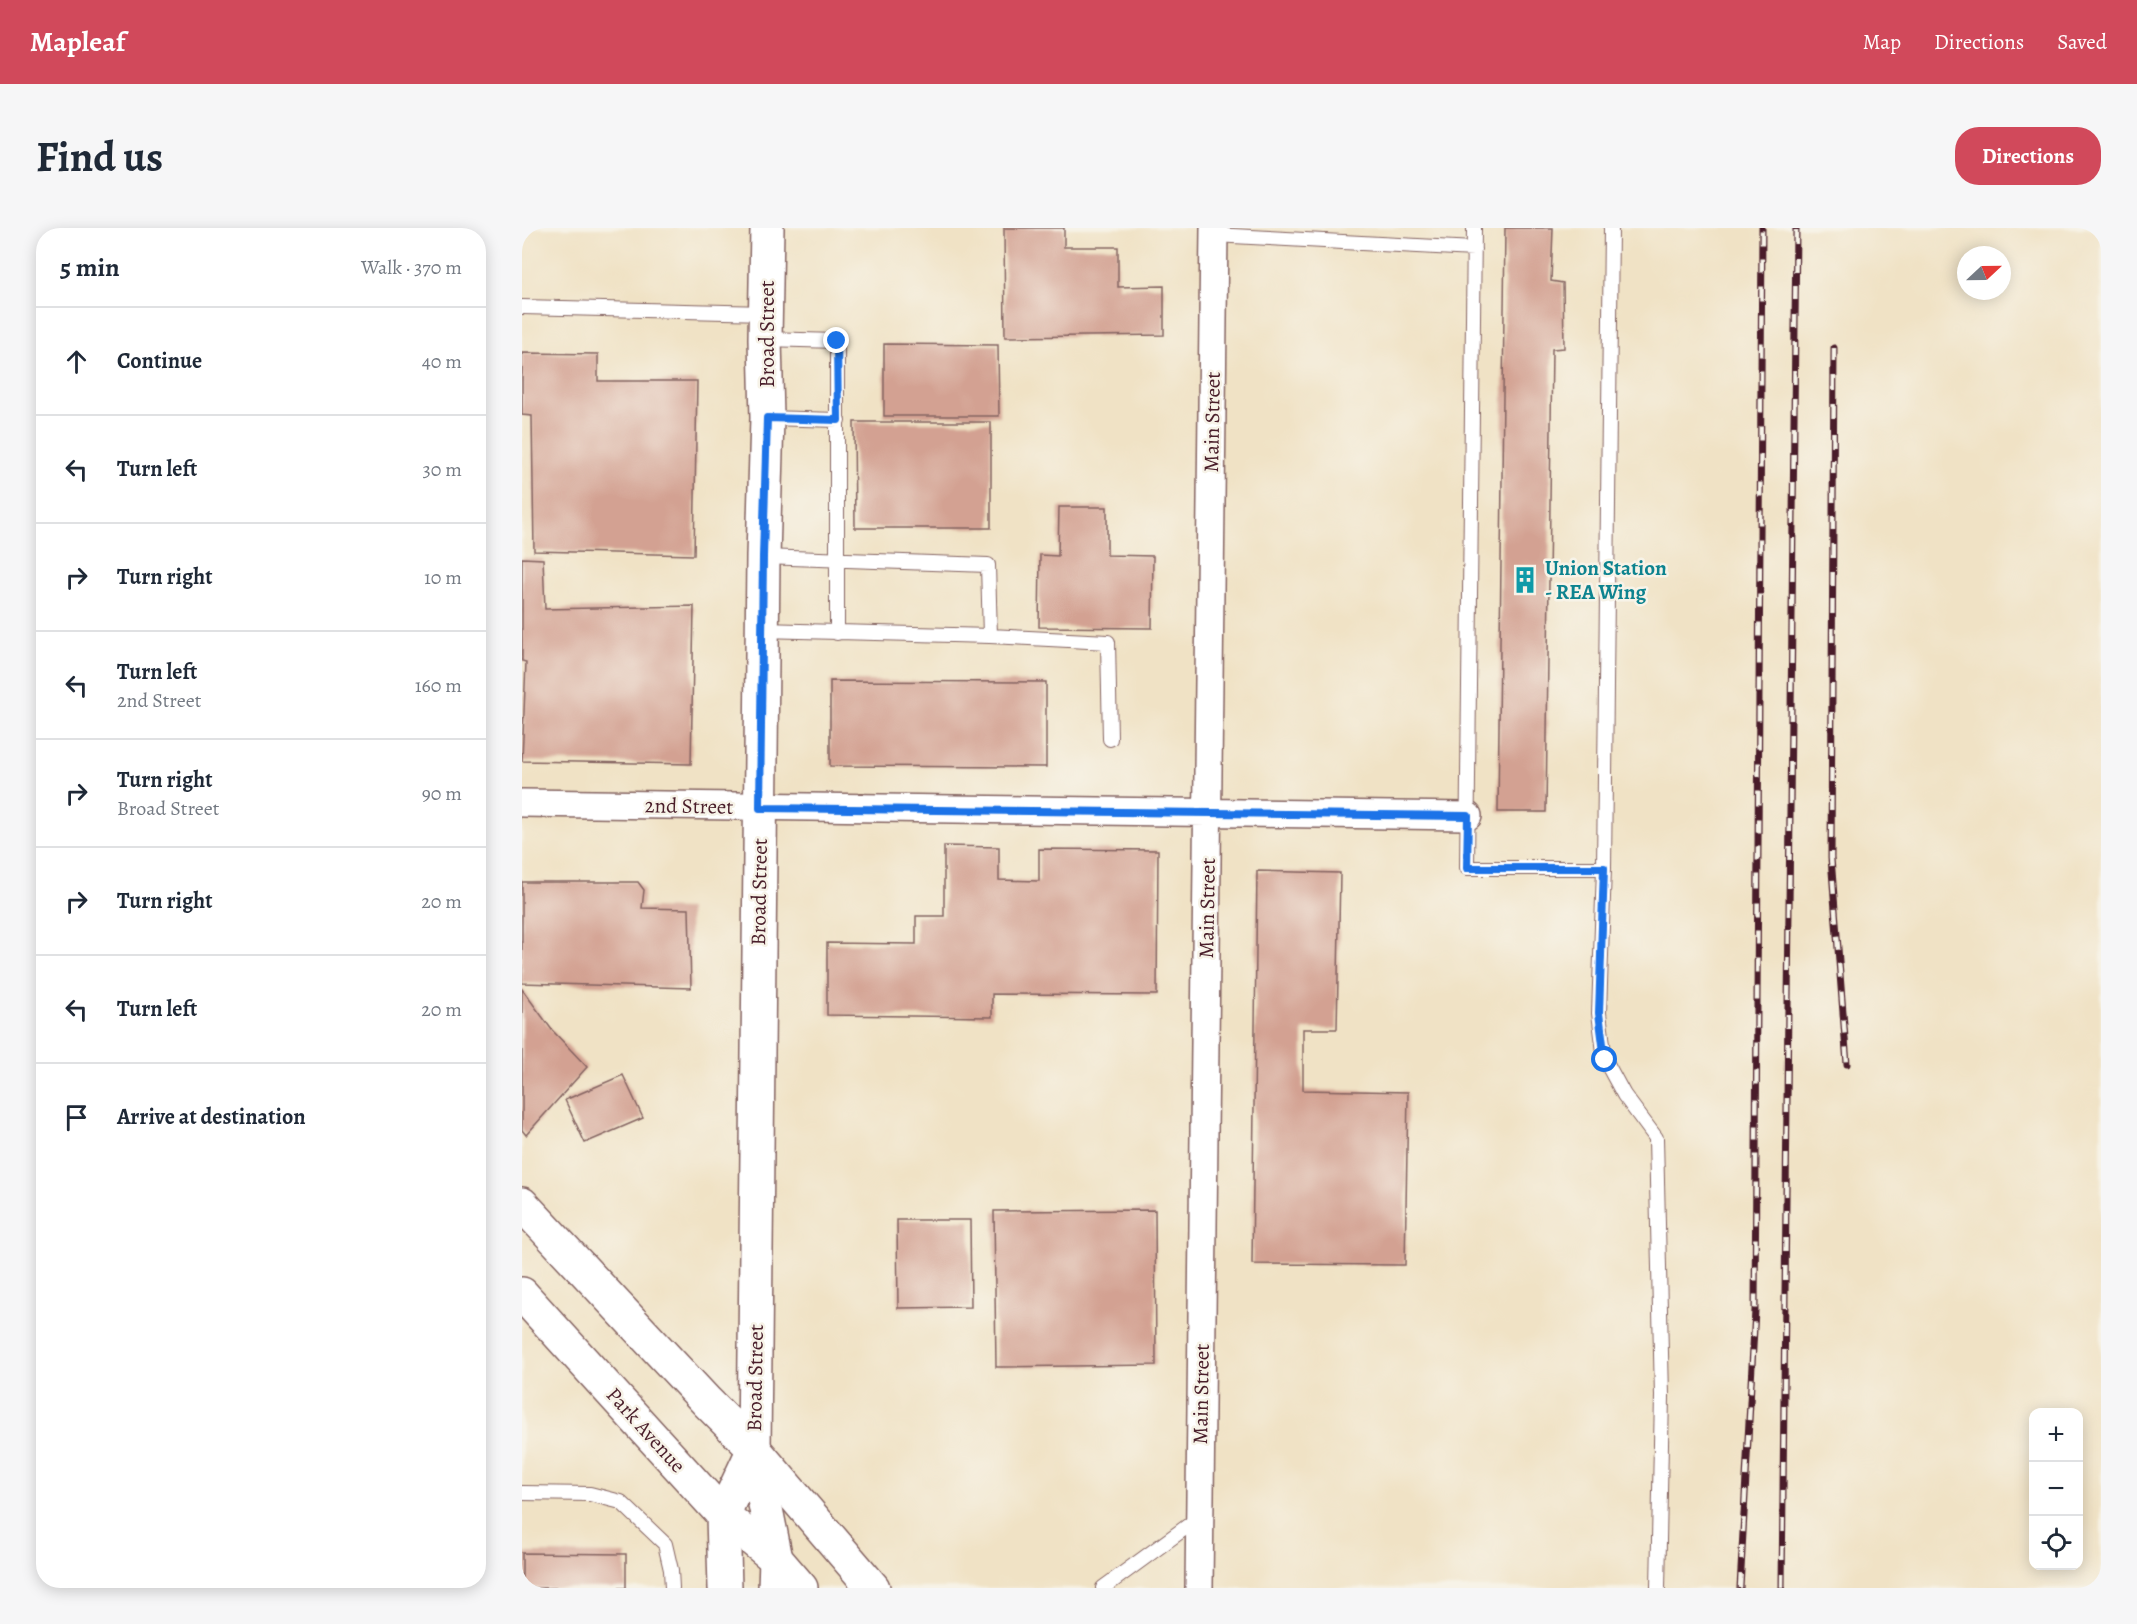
<!DOCTYPE html>
<meta charset="utf-8">
<style>
body{margin:0;font-family:Alegreya,serif;background:#f6f6f7;color:#1f2937}
.controls{position:absolute;right:18px;bottom:18px;display:grid;overflow:hidden;border-radius:12px;box-shadow:0 3px 15px #0003}
.controls button{width:54px;height:54px;display:grid;place-items:center;padding:0;border:0;border-bottom:2px solid #e0e1e3;background:#fff;color:#1f2937;font:30px sans-serif}
.compass{position:absolute;left:1435px;top:18px;width:54px;height:54px;border-radius:50%;background:#fff;box-shadow:0 3px 15px #0003;rotate:68deg}
.stop{position:absolute;width:18px;height:18px;margin:-14px;border:4px solid #1a73e8;border-radius:50%;background:#fff}
.stop.end{background:#1a73e8;border-color:#fff;box-shadow:0 2px 6px #0008}
.list{margin:0;padding:0;list-style:none}
h2{display:flex;justify-content:space-between;align-items:center;height:78px;margin:0;padding:0 24px;font-size:26px}
h2 small{font-size:20px;font-weight:400;color:#747a83}
.list li{display:grid;grid-template-columns:39px 1fr auto;gap:18px;align-items:center;box-sizing:border-box;height:108px;padding:0 24px;border-top:2px solid #e0e1e3}
.list b{display:block;font-size:22px;white-space:nowrap}
.list p{margin:0;font-size:20px;white-space:nowrap;color:#747a83}
.list em{font-size:20px;font-style:normal;color:#747a83}
.icon{flex:none;width:33px;height:33px;fill:none;stroke:currentColor;stroke-width:2;stroke-linecap:round;stroke-linejoin:round}
.map{position:relative;flex:none;width:1579px;height:1360px;overflow:hidden;border-radius:24px}
header{display:flex;align-items:center;gap:36px;box-sizing:border-box;height:84px;padding:0 30px;background:#d1495b;color:#fff}
header strong{font-size:28px}
nav{display:flex;gap:33px;margin-inline-start:auto;font-size:21px}
.intro{display:flex;align-items:center;justify-content:space-between;box-sizing:border-box;height:144px;padding:0 36px}
h1{margin:0;font-size:42px}
.button{padding:15px 27px;border-radius:24px;background:#d1495b;color:#fff;font-size:21px;font-weight:700}
main{display:flex;gap:36px;padding:0 36px}
aside{flex:1;background:#fff;border-radius:24px;box-shadow:0 3px 15px #0003}
.map>svg:first-child{display:block}
.building{fill:#d3a192}
.lines{fill:none;stroke-linecap:round;stroke-linejoin:round}
.service-casing{stroke:#846361;stroke-width:16}
.minor-casing{stroke:#846361;stroke-width:30}
.secondary-casing{stroke:#846361;stroke-width:36}
.primary-casing{stroke:#846361;stroke-width:36}
.service{stroke:#fff;stroke-width:14}
.minor{stroke:#fff;stroke-width:27}
.secondary{stroke:#fff;stroke-width:33}
.primary{stroke:#fff;stroke-width:33}
.rail-casing{stroke:#4a1f2b;stroke-width:7}
.rail{stroke:#f7f3e8;stroke-width:4.5;stroke-dasharray:14;stroke-linecap:butt}
.route{stroke:#1a73e8;stroke-width:8}
.labels{text-anchor:middle;stroke-width:5;stroke-linejoin:round;paint-order:stroke}
.street-label{font-size:21px;fill:#4a1f2b;stroke:#f7f3e8}
.culture-label{font-size:21px;font-weight:bold;fill:#0d838f;stroke:#f7f3e8;text-anchor:start}
</style>
<header>
<strong>Mapleaf</strong>
<nav><a>Map</a><a>Directions</a><a>Saved</a></nav>
</header>
<div class="intro"><h1>Find us</h1><a class="button">Directions</a></div>
<main>
<aside>
<h2>5 min<small>Walk · 370 m</small></h2>
<ul class="list">
<li><svg class="icon" aria-label="ahead" viewBox="0 0 24 24"><path d="M12 20V5M6 11l6-6 6 6"/></svg><div><b>Continue</b></div><em>40 m</em></li>
<li><svg class="icon" aria-label="left" viewBox="0 0 24 24"><path d="M17 20v-9H6M10 6l-5 5 5 5"/></svg><div><b>Turn left</b></div><em>30 m</em></li>
<li><svg class="icon" aria-label="right" viewBox="0 0 24 24"><path d="M7 20v-9h11M14 6l5 5-5 5"/></svg><div><b>Turn right</b></div><em>10 m</em></li>
<li><svg class="icon" aria-label="left" viewBox="0 0 24 24"><path d="M17 20v-9H6M10 6l-5 5 5 5"/></svg><div><b>Turn left</b><p>2nd Street</p></div><em>160 m</em></li>
<li><svg class="icon" aria-label="right" viewBox="0 0 24 24"><path d="M7 20v-9h11M14 6l5 5-5 5"/></svg><div><b>Turn right</b><p>Broad Street</p></div><em>90 m</em></li>
<li><svg class="icon" aria-label="right" viewBox="0 0 24 24"><path d="M7 20v-9h11M14 6l5 5-5 5"/></svg><div><b>Turn right</b></div><em>20 m</em></li>
<li><svg class="icon" aria-label="left" viewBox="0 0 24 24"><path d="M17 20v-9H6M10 6l-5 5 5 5"/></svg><div><b>Turn left</b></div><em>20 m</em></li>
<li><svg class="icon" aria-label="arrive" viewBox="0 0 24 24"><path d="M6 21V4h12l-3 4 3 4H6"/></svg><div><b>Arrive at destination</b></div></li>
</ul>
</aside>
<div class="map">
<svg width="1579" height="1360" viewBox="0 0 1579 1360">
<rect width="100%" height="100%" fill="#f7f3e8"/>
<filter id="ink" filterUnits="userSpaceOnUse"><feTurbulence type="fractalNoise" baseFrequency=".0167" numOctaves="2"/><feDisplacementMap in="SourceGraphic" scale="12" xChannelSelector="R" yChannelSelector="G"/><feConvolveMatrix kernelMatrix="1 2 1 2 8 2 1 2 1" color-interpolation-filters="sRGB"/></filter>
<filter id="wash" filterUnits="userSpaceOnUse"><feTurbulence type="fractalNoise" baseFrequency=".008" numOctaves="4" result="noise"/><feDisplacementMap in="SourceGraphic" scale="24" xChannelSelector="R" yChannelSelector="G"/><feGaussianBlur stdDeviation="1.35" result="paint"/><feColorMatrix in="noise" values="0 0 0 0 0 0 0 0 0 0 0 0 0 0 0 0 0 1.4 0 .05"/><feComposite in="paint" operator="in"/></filter>
<g filter="url(#wash)">
<rect width="100%" height="100%" fill="#f0e2c5"/>
<g id="blocks">
<path class="building" d="M482,0H542V19H596V59L642,58V107L483,109Z
M983,0H1031L1029,53L1041,55L1042,120L1030,121L1024,584H976Z
M362,116L476,117L477,188H362Z
M0,125L76,126V153H175L172,327L12,323L10,188L0,187Z
M332,194H469V300H333Z
M537,279H585V327L631,328L630,400L517,399L518,327L536,328Z
M0,330L21,331L23,381L172,378L169,536L0,533L4,434L0,433Z
M308,453L524,454V539L308,538Z
M422,618L477,619V652L517,653V621L636,622L635,767L470,766V789L305,787V715L394,716V688H422Z
M735,643L818,645L815,801H781V862L886,864L883,1037L730,1036Z
M0,654H116L122,662L120,680L167,681L169,760L0,755Z
M0,761L30,802L65,839L4,907L0,902Z
M101,847L121,890L63,915L43,872Z
M633,982L634,1137L474,1139L472,983Z
M375,992H448L449,1079L376,1080Z
M0,1325L104,1326V1360H0Z"/>
</g>
</g>
<g filter="url(#ink)">
<use href="#blocks" fill-opacity="0" stroke="#846361" stroke-width="1.5"/>
<g class="lines">
<defs>
<path id="service" d="M952,0L945,640H1082L1089,0
M692,7L952,21
M0,79L244,85
M243,111L315,113V405
M245,190L316,192
M241,329L466,337L468,408
M240,402L468,408L586,414L588,511
M1082,640L1077,785L1083,832L1102,867L1134,910L1140,1168L1136,1360
M0,1265L68,1266L99,1274L143,1316L149,1342L150,1360
M581,1360L678,1289"/>
<path id="minor" d="M0,575L946,588
M677,1360L692,0"/>
<path id="secondary" d="M245,0L243,111L245,190L241,329L232,1221L254,1331L253,1360
M203,1360L201,1287L232,1221"/>
<path id="primary" d="M0,976L185,1174L232,1221L351,1360
M0,1066L201,1287L254,1331L279,1360"/>
</defs>
<use href="#service" class="service-casing"/>
<use href="#minor" class="minor-casing"/>
<use href="#secondary" class="secondary-casing"/>
<use href="#primary" class="primary-casing"/>
<use href="#service" class="service"/>
<use href="#minor" class="minor"/>
<use href="#secondary" class="secondary"/>
<use href="#primary" class="primary"/>
<defs>
<path id="rail" d="M1312,120L1309,630L1325,836
M1218,1360L1233,1082L1240,0
M1260,1360L1274,0"/>
</defs>
<use href="#rail" class="rail-casing"/>
<use href="#rail" class="rail"/>
</g>
</g>
<g class="lines" filter="url(#ink)">
<path class="route" d="M315,113L316,192L245,190L241,329L238,580L946,588L945,640H1082L1077,785L1083,832"/>
</g>
<defs>
<symbol id="building-bare" viewBox="-9 -9 18 18"><path d="M-4-6H4V6H1V3H-1V6H-4ZM-2.5-4.3h1.7v1.8h-1.7ZM.8-4.3h1.7v1.8H.8ZM-2.5-1h1.7V.8h-1.7ZM.8-1h1.7V.8H.8Z" fill="#0f9aa8" stroke="#f7f3e8" stroke-width="2.5" paint-order="stroke"/></symbol>
</defs>
<g fill-rule="evenodd">
<use href="#building-bare" x="984" y="333" width="38" height="38"/>
</g>
<g class="labels">
<g class="street-label">
<text transform="translate(245 106) rotate(-90)" y="7">Broad Street</text>
<text transform="translate(690 194) rotate(-89)" y="7">Main Street</text>
<text transform="translate(167 578) rotate(1)" y="7">2nd Street</text>
<text transform="translate(237 664) rotate(-89)" y="7">Broad Street</text>
<text transform="translate(685 680) rotate(-89)" y="7">Main Street</text>
<text transform="translate(233 1150) rotate(-89)" y="7">Broad Street</text>
<text transform="translate(679 1166) rotate(-89)" y="7">Main Street</text>
<text transform="translate(124 1202) rotate(48)" y="7">Park Avenue</text>
</g>
<g class="culture-label">
<text x="1023" y="347">Union Station<tspan x="1023" dy="24">- REA Wing</tspan></text>
</g>
</g>
</svg>
<div class="controls">
<button>+</button>
<button>−</button>
<button><svg class="icon" aria-label="locate" viewBox="0 0 24 24"><circle cx="12" cy="12" r="6"/><path d="M12 2v4M12 18v4M2 12h4M18 12h4"/></svg></button>
</div>
<svg class="compass" viewBox="-18 -18 36 36"><path d="M0-13l5 13h-10z" fill="#e53935"/><path d="M0 13l5-13h-10z" fill="#747a83"/></svg>
<div class="stop" style="left:1083px;top:832px"></div>
<div class="stop end" style="left:315px;top:113px"></div>
</div>
</main>
